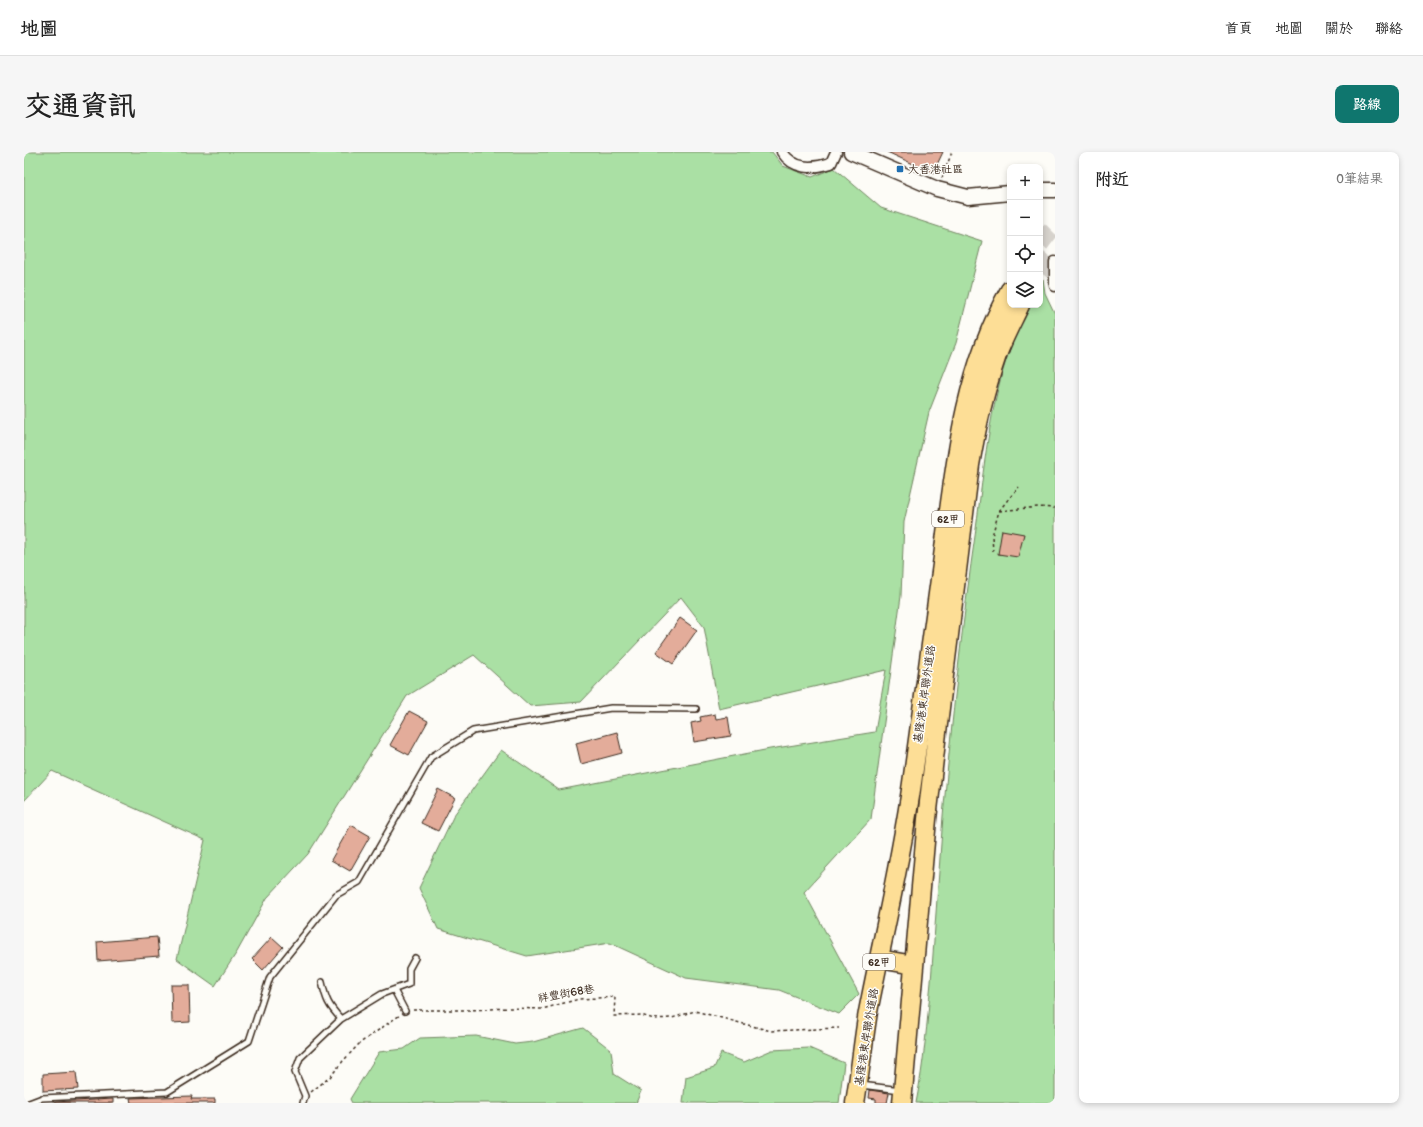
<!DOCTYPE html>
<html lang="zh-TW">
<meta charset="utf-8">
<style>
body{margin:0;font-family:"Balsamiq Sans","LXGW WenKai TC",sans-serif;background:#f6f6f6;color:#222}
.controls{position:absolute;right:12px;top:12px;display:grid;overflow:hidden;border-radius:8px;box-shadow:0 2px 6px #0003}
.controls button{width:36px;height:36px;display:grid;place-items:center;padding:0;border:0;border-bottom:1px solid #e0e0e0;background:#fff;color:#222;font:20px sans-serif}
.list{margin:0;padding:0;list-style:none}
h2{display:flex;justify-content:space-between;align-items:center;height:52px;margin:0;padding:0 16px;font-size:17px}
h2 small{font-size:13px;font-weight:400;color:#767676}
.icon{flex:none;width:22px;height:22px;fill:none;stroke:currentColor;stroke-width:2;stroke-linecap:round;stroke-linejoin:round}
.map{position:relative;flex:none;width:1031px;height:951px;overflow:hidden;border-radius:8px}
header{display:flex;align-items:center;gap:24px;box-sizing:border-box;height:56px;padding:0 20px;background:#fff;border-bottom:1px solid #e0e0e0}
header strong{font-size:19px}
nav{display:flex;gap:22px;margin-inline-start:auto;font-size:14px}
.intro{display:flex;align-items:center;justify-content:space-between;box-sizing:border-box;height:96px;padding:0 24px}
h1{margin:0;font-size:28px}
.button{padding:10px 18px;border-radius:8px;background:#0f766e;color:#fff;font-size:14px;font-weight:700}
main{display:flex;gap:24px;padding:0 24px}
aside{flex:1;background:#fff;border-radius:8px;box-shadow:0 2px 6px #0003}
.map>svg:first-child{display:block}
.green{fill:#aae0a4;stroke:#728561}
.building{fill:#e3ac9a;stroke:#3b2a1e}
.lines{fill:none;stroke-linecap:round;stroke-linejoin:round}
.highway-tunnel{stroke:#d6d2cc;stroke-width:18;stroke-dasharray:18 9;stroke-linecap:butt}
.lane-casing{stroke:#3b2a1e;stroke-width:8}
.street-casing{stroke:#3b2a1e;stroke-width:13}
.secondary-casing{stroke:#3b2a1e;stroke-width:17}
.highway-casing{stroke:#3b2a1e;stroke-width:21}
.path{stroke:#3b2a1e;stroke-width:1.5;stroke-dasharray:3 3;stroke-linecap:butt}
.lane{stroke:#fdfcf7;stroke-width:5}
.street{stroke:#fdfcf7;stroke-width:10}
.secondary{stroke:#fdfcf7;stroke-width:14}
.highway{stroke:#fdde96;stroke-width:18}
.poi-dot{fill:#1f6fb2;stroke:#fdfcf7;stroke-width:1.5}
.labels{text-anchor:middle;stroke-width:3;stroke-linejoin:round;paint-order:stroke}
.shield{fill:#fdfcf7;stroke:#75695f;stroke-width:1}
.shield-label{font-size:10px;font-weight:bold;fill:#3b2a1e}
.poi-label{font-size:11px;fill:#3b2a1e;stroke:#fdfcf7;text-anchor:start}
.street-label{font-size:11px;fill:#3b2a1e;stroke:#fdfcf7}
</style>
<header>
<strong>地圖</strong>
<nav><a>首頁</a><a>地圖</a><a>關於</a><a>聯絡</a></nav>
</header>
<div class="intro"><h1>交通資訊</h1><a class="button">路線</a></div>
<main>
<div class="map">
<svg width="1031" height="951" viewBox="0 0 1031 951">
<rect width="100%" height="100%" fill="#fdfcf7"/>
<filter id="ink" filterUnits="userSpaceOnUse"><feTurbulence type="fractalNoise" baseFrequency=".025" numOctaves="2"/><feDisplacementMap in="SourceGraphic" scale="8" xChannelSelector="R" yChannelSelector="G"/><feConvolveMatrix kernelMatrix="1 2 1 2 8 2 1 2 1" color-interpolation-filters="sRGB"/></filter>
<g filter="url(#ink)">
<path class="green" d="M0,0H748L759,14L788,25L810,16L857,56L958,89L932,191L905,260L880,370L877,444L847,667L780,740L835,842L815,862L755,838L662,826L586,791L503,804L414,777L395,736L430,663L477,598L535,638L746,597L851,580L862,518L695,557L680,475L657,445L557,550L506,554L450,503L383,544L284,702L243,746L213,800L191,834L153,807L181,688L28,619L0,649Z
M1019,127L1021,141L1031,162V951H892C900,911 903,871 907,830C911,775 915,719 919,664C928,568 938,472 952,377C960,317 965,255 986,197C991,182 998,168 1006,153H1016V133Z
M559,876L587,898L590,922L617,939L612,951H328L326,947L355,900L380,897L396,886L452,884L491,892L509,890Z
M785,896L820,911L815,951H659L662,925L690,916L697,901L720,910L748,898Z"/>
<path class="building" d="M863,0H919L909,21Z
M978,378L1000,382L994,405L974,402Z
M656,466L673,478L649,512L632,500Z
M385,559L404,569L385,603L366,593Z
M691,562L692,567L704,565L707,584L670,590L667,571L677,569L676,565Z
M593,580L598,601L557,612L552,591Z
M414,637L431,646L414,679L397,671Z
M327,673L346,684L326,719L307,708Z
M133,785L135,804L74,809L73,790Z
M248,785L259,795L239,818L228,807Z
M147,833H165L166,870L148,871Z
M52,920L54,937L19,939V922Z
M846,938L865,941L863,951H852V947L845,946Z
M168,944L167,947H191V951H107L106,946Z
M89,947V951H30V950Z"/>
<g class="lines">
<path class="highway-tunnel" d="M1016,92L1026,79L1031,74
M1016,120L1031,101"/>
<defs>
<path id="lane" d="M298,830C302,848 304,853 317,867
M370,838L381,859
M837,933L877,938
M5,951L18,946L143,940L225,889L246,825L312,743L335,730L407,605L449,579L587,556L672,557
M279,951L281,944L271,920L276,906L317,867L358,842L385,832V817L391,806"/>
<path id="street" d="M758,0C770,18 788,17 807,11L812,0
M1031,110V134"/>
<path id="secondary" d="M827,0L913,37L944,45L986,41
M1016,38H1031"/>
<path id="highway" d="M855,807L890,813
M831,951C836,921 839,890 844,860C859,784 877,708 888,631C898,560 908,490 917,420C930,324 937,224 986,138
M878,951L903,667L914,572L946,313C952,277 960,241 972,206C978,188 988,170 996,153"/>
</defs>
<use href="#lane" class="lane-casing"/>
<use href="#street" class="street-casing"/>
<use href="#secondary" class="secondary-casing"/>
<use href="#highway" class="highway-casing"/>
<path class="path" d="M918,26L928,0
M975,359L982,350L995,335
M969,400L968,384L975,359L1014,355L1031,356
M389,858H446L485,856L518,857L555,847L591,845L590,864L617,863L630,867L648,866L671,859L747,879L815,876
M287,940L306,925L319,909L336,891L376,863"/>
<use href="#lane" class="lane"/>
<use href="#street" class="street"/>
<use href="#secondary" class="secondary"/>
<use href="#highway" class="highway"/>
</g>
</g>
<rect class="poi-dot" x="872" y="13" width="8" height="8" rx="2"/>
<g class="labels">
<g class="shield">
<rect x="908" y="359" width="32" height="16" rx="3"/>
<rect x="839" y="802" width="32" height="16" rx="3"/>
</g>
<g class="shield-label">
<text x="924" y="371">62甲</text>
<text x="855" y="814">62甲</text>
</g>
<g class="poi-label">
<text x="884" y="21">大香港社區</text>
</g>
<g class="street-label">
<text transform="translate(900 542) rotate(-82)" y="4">基隆港東岸聯外道路</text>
<text transform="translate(542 841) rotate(-10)" y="4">祥豐街68巷</text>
<text transform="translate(842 885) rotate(-81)" y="4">基隆港東岸聯外道路</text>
</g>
</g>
</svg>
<div class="controls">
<button>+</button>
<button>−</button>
<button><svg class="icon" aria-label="locate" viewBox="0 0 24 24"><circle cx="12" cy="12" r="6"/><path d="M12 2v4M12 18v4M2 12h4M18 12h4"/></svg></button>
<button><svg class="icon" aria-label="layers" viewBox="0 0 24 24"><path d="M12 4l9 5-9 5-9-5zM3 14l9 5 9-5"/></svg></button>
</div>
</div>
<aside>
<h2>附近<small>0筆結果</small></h2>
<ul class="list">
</ul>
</aside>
</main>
